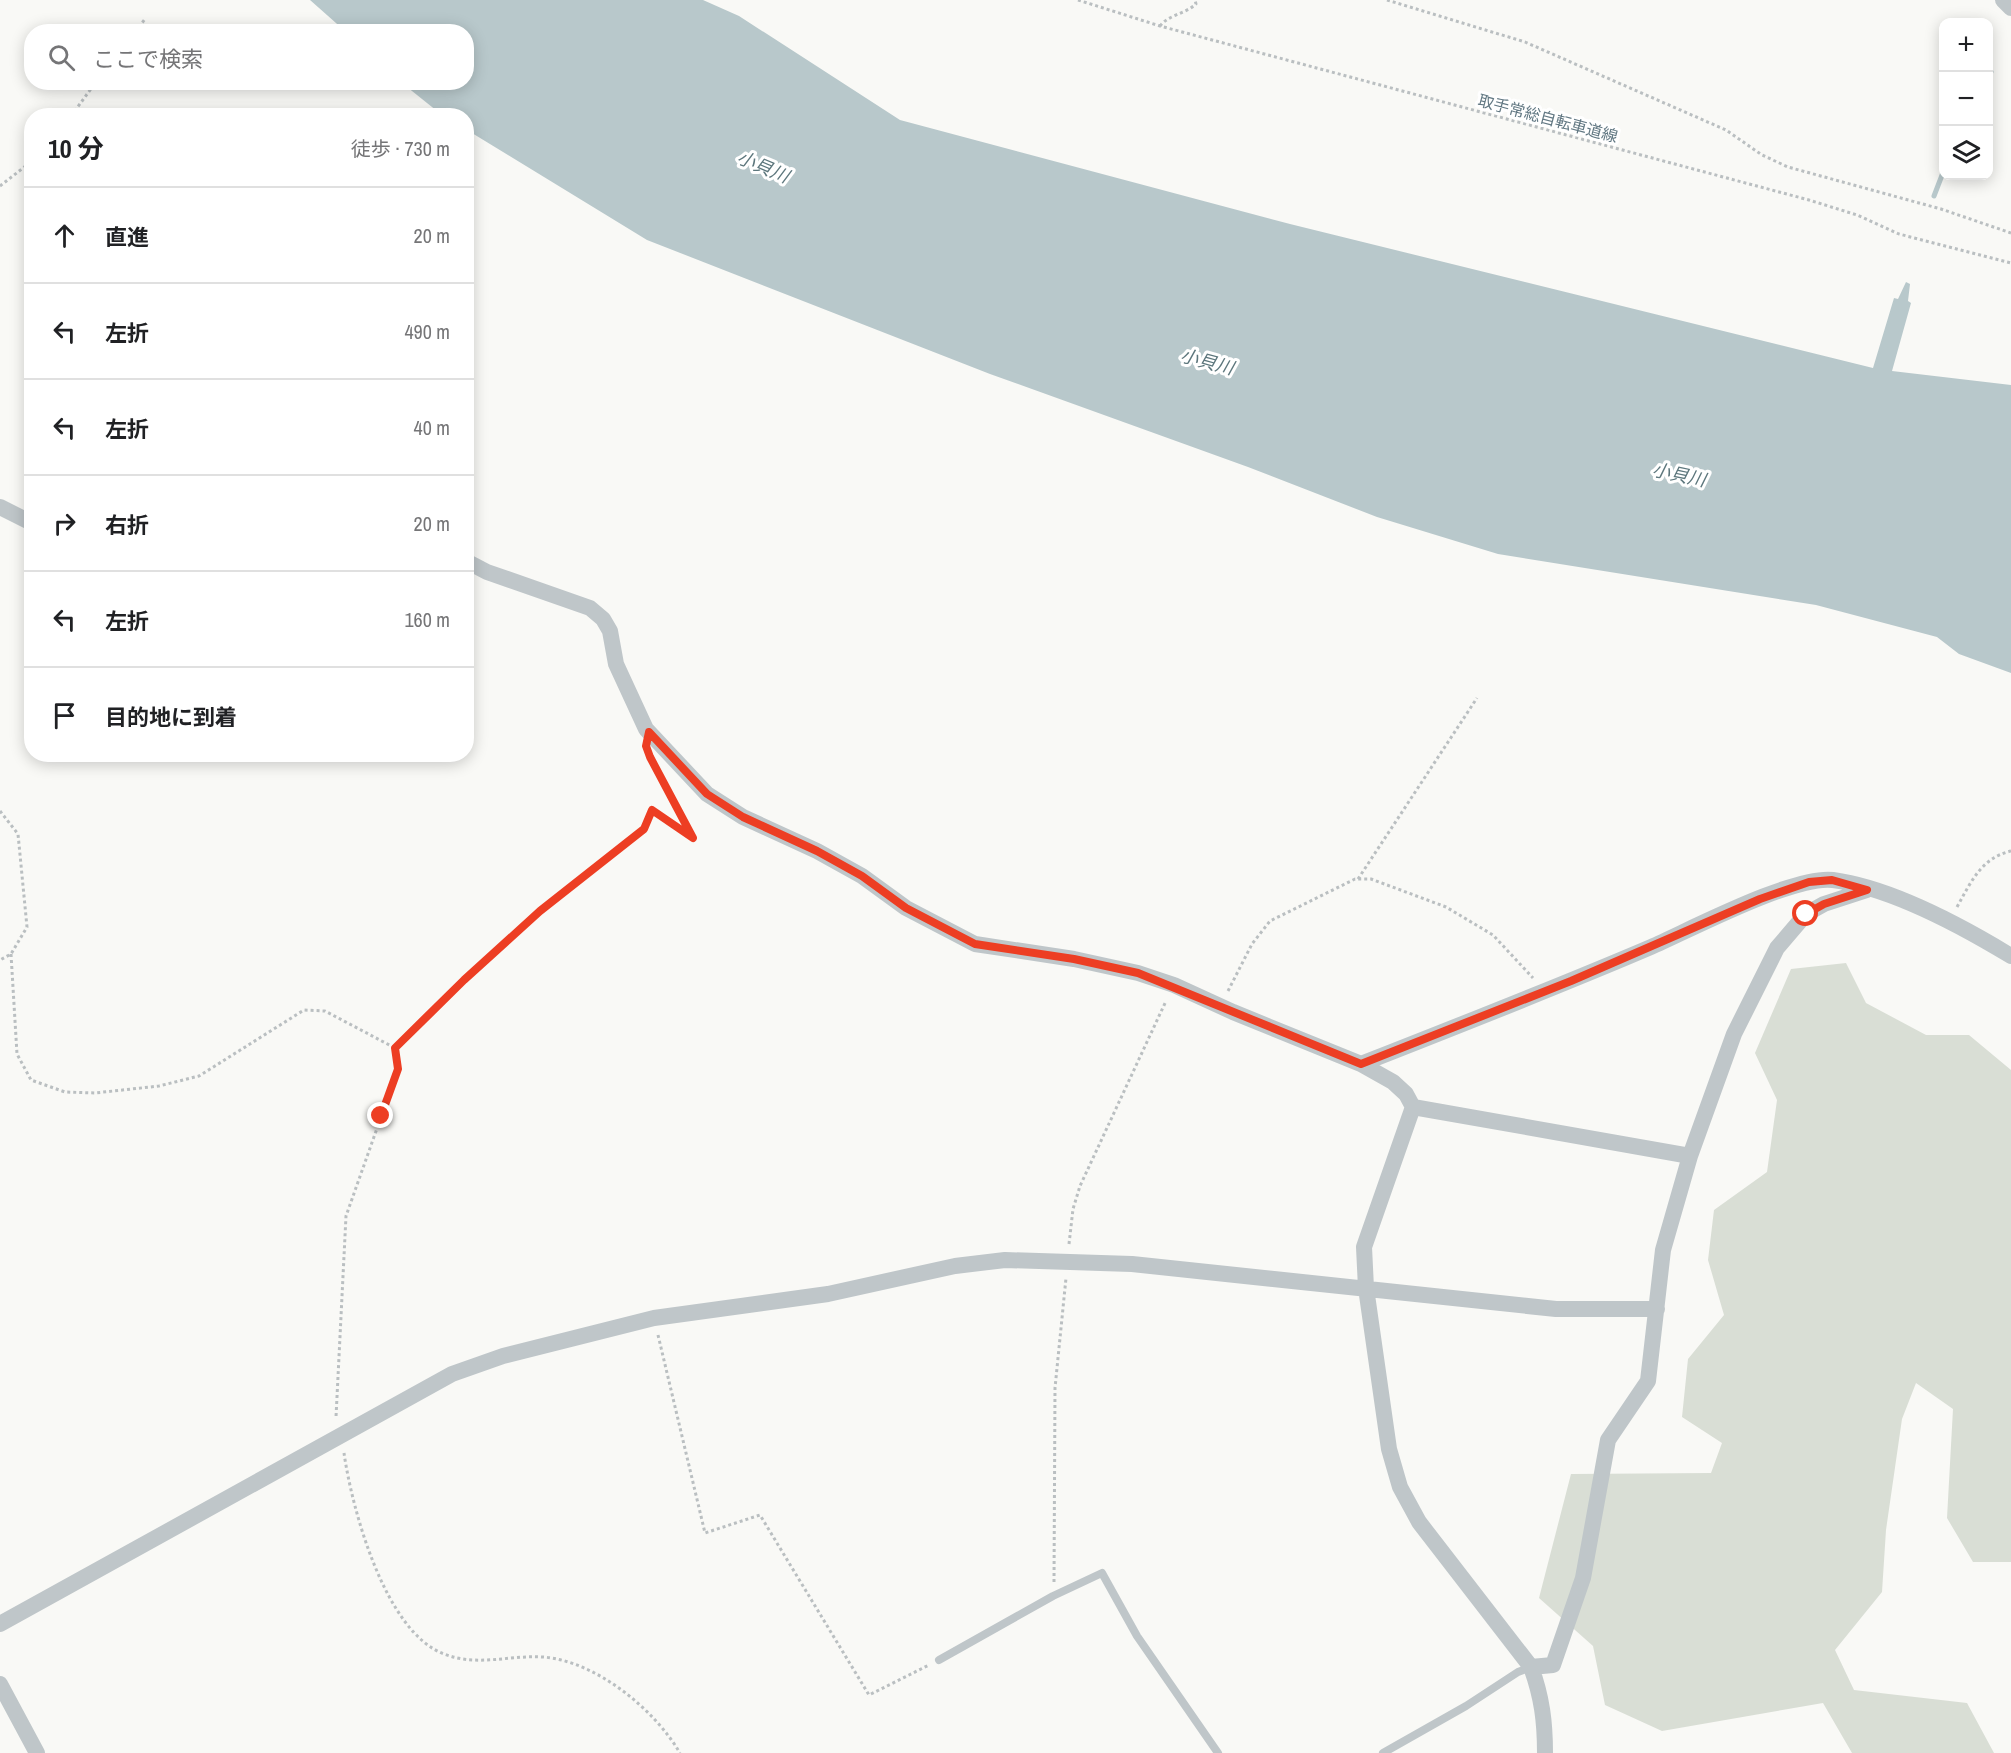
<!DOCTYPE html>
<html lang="ja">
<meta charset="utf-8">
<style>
body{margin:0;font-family:"Archivo Narrow","Noto Sans JP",sans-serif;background:#f6f6f6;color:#202124}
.controls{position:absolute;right:18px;top:18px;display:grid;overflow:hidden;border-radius:12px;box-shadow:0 3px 15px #0003}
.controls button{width:54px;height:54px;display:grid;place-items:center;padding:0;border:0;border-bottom:2px solid #e0e0e0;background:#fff;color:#202124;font:30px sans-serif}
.stop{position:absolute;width:18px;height:18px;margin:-14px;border:4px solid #ed3e23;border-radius:50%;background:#fff}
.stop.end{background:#ed3e23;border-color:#fff;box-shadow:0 2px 6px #0008}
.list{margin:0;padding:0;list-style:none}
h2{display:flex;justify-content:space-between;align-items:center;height:78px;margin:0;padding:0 24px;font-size:26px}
h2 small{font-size:20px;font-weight:400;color:#757577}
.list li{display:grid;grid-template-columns:39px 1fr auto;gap:18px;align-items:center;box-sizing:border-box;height:96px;padding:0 24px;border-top:2px solid #e0e0e0}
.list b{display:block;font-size:22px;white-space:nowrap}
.list em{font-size:20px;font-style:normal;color:#757577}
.icon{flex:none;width:33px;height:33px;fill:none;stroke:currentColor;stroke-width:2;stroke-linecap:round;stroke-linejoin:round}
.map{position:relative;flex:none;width:2011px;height:1753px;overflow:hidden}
.search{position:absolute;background:#fff;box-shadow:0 3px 15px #0003;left:24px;top:24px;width:450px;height:66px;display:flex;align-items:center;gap:15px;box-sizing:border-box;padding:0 21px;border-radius:24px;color:#757577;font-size:22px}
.panel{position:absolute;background:#fff;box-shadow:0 3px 15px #0003;left:24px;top:108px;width:450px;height:654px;border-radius:24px}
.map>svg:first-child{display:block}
.green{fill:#d9ded5}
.water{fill:#b8c8cb}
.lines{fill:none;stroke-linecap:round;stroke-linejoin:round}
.stream{stroke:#b8c8cb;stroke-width:5}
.path{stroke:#babfc1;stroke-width:3;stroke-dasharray:3 3;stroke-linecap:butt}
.service{stroke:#bfc6c9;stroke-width:8}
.minor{stroke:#bfc6c9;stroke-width:16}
.route{stroke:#ed3e23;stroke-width:8}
.labels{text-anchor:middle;stroke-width:6;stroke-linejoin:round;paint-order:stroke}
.street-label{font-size:16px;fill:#627883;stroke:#fff}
.water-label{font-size:18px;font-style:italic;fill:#5d777d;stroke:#fff}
</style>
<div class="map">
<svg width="2011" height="1753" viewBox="0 0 2011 1753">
<rect width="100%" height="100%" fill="#f9f9f6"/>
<path class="green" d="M1846,963L1866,1003L1926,1035H1969L2011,1070V1562H1973L1947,1518L1953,1409L1916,1383L1902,1419L1886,1530L1882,1592L1835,1650L1854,1690L1967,1703L1994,1753H1852L1823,1703L1662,1731L1605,1705L1593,1646L1539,1598L1571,1474L1711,1473L1722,1443L1682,1417L1688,1359L1724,1315L1708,1260L1714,1210L1767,1172L1777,1100L1755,1053L1791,969Z"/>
<path class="water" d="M310,0H703L739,16L900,120L1290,224L1873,368L1894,298L1898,299L1906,282L1910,284L1908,301L1911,303L1892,371L2011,385V673L1959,654L1937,637L1816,605L1498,554L1377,517L1248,467L990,374L647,240L467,130L466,116L442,115L402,83L466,82V32L345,31Z"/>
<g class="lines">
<path class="stream" d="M1988,77L1991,72
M1934,196L1944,170"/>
<path class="path" d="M1078,0L1160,26L1809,200L1857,215L1899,234L2011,263
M1387,0L1525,42L1726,130L1762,155L1788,167L1941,209L2011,233
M1160,26C1168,15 1185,14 1196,4L1195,0
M135,32L145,19
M71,116L96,82
M0,186L32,161
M0,811L18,834L27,927L11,954L0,960
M1358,879L1477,698
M1957,907C1971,882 1981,858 2011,851
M11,954L17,1054L31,1080L65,1092L95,1093L159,1086L199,1076L304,1010L325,1011L395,1048L398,1069L346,1216L336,1417
M1228,991L1252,944L1270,921L1355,879H1371L1446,907L1493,935L1533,978
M395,1048L464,980L540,911L644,829L652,810L693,838L653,763
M1069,1244L1073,1209L1080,1186L1166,1001
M658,1335L705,1533L760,1515L869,1695L929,1665
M344,1453C352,1509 385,1632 444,1654C478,1667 508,1655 543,1657C596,1661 654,1709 680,1753
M1054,1582L1055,1388L1066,1278"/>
<path class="service" d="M939,1660L1053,1596L1102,1573L1137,1636L1218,1753
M1383,1753L1466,1706L1518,1672L1531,1667"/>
<path class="minor" d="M2003,0L2011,8
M0,507L32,523
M466,561L487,572L590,608L603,619L610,631L616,664L646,729L707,794L743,817L817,851L862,876L906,908L975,944L1074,959L1138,973L1174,985L1233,1012L1361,1064L1393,1082L1406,1094L1413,1107L1364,1247L1366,1288L1389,1449L1400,1487L1419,1522L1531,1667C1542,1697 1545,1722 1545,1753
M1361,1064C1458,1026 1555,988 1651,947C1690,930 1794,875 1833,880C1892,888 1960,925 2011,956
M1413,1107L1690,1156L1663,1250L1648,1381L1608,1440L1583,1578L1553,1665L1531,1667
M1690,1156L1734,1034L1777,948L1806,914L1824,904L1867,890
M0,1624L452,1374L503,1356L654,1318L828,1294L955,1266L1005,1260L1132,1264L1556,1309H1657
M0,1684L37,1753"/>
</g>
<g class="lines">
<path class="route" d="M381,1116L398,1069L395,1048L464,980L540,911L644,829L652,810L693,838L650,757L646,746L649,732L707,794L743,817L817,851L862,876L906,908L975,944L1074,959L1138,973L1361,1064L1571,981L1760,899L1809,882L1832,880L1867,890L1824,904L1806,914"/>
</g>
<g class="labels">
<g class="street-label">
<text transform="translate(1548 118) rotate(15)" y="6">取手常総自転車道線</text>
</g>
<g class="water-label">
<text transform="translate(763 167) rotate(23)" y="6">小貝川</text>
<text transform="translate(1207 362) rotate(15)" y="6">小貝川</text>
<text transform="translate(1679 475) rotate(12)" y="6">小貝川</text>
</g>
</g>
</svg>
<div class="controls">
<button>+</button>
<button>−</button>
<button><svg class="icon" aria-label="layers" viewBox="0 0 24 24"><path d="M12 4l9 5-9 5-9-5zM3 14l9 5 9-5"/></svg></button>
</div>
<div class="stop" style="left:1806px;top:914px"></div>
<div class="stop end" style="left:381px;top:1116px"></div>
<div class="search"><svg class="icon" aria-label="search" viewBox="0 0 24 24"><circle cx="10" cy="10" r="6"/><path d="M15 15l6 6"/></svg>ここで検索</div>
<section class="panel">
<h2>10 分<small>徒歩 · 730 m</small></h2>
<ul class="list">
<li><svg class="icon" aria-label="ahead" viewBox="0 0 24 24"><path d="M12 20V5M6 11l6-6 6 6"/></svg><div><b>直進</b></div><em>20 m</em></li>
<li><svg class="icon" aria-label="left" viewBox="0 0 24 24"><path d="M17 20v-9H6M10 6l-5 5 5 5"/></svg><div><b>左折</b></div><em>490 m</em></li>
<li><svg class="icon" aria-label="left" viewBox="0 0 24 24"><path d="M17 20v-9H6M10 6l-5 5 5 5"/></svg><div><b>左折</b></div><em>40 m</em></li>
<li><svg class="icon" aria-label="right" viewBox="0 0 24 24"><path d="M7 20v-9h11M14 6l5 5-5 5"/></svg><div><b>右折</b></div><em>20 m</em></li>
<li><svg class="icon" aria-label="left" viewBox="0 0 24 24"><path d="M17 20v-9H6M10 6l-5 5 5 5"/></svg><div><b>左折</b></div><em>160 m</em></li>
<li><svg class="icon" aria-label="arrive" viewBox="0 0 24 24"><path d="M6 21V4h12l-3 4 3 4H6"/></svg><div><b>目的地に到着</b></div></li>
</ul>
</section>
</div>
